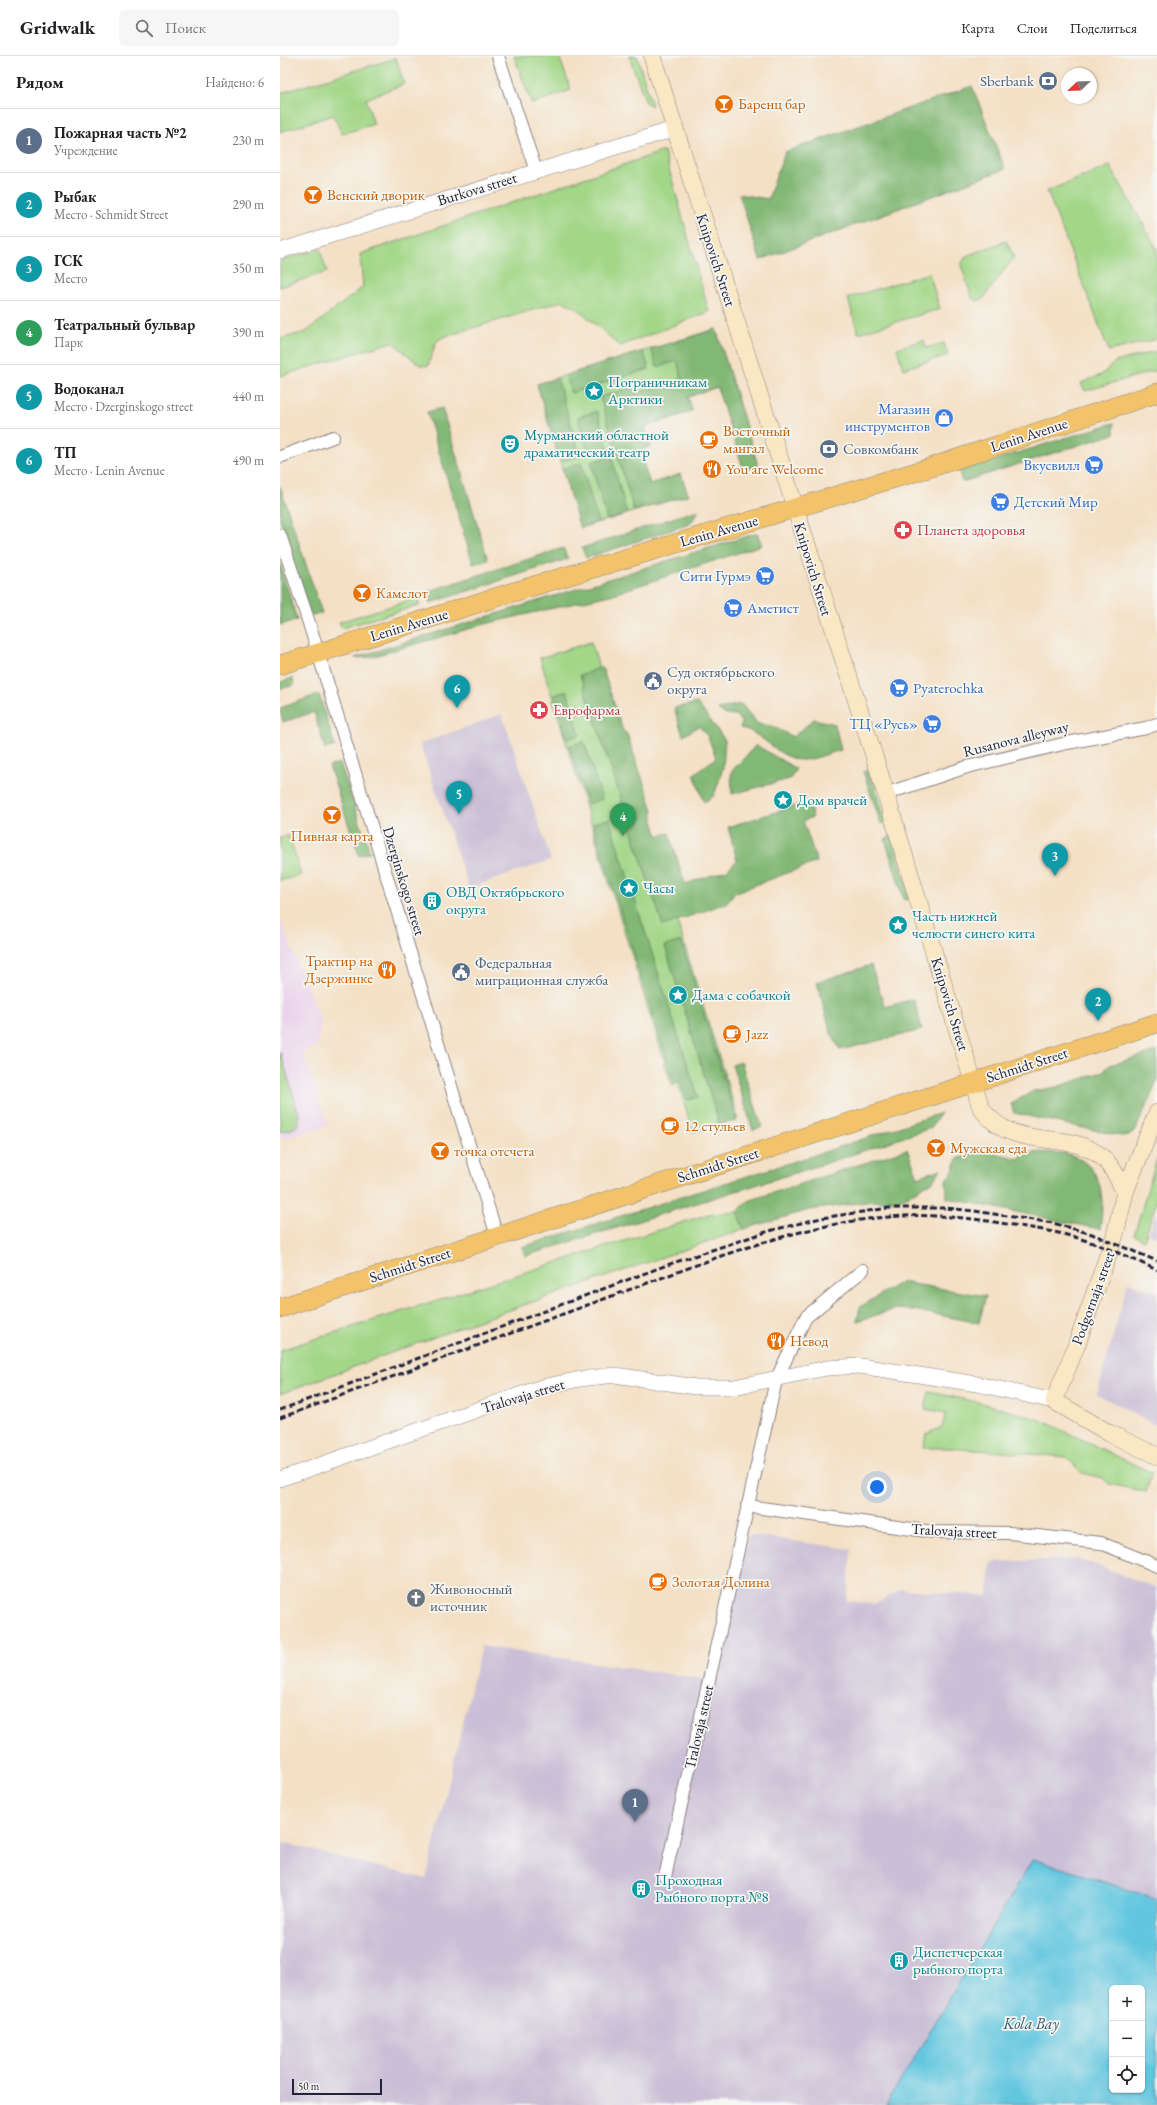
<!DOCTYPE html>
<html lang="ru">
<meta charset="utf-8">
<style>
body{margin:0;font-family:"EB Garamond",serif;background:#f6f6f6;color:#202124}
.controls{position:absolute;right:12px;bottom:12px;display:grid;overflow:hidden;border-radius:6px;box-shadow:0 1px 3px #0004}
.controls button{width:36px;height:36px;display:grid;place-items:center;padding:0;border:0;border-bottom:1px solid #e0e0e0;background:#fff;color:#202124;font:20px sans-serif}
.compass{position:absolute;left:781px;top:12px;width:36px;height:36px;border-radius:50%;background:#fff;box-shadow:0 1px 3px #0004;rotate:247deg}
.scale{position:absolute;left:12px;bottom:10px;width:90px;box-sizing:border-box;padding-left:4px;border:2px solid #22223b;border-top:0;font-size:11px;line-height:14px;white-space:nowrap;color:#22223b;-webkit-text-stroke:3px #f6f6f2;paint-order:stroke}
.you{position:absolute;left:597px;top:1431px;width:14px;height:14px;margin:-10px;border:3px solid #fff;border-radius:50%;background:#1a73e8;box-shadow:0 0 0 6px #1a73e833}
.badge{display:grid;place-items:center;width:26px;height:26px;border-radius:50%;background:#b45309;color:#fff;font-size:13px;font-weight:700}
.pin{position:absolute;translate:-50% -33px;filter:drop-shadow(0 1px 2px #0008)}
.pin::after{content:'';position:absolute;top:21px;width:14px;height:12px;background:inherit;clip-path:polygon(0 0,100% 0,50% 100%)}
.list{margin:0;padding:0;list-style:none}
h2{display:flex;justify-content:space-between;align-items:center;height:52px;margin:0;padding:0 16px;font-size:17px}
h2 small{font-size:13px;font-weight:400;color:#757577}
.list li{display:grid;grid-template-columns:26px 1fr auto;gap:12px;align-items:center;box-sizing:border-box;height:64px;padding:0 16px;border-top:1px solid #e0e0e0}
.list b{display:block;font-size:15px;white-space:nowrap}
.list p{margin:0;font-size:13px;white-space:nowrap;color:#757577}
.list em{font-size:13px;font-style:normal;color:#757577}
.icon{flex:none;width:22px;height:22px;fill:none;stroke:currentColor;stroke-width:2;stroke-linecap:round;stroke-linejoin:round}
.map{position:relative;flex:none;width:877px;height:2049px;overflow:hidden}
header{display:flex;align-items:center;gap:24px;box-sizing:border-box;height:56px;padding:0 20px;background:#fff;border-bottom:1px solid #e0e0e0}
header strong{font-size:19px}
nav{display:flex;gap:22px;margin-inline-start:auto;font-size:14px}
.search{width:280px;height:36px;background:#f6f6f6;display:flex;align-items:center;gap:10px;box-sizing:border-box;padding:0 14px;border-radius:6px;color:#757577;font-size:15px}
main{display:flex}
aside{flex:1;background:#fff}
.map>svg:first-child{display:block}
.built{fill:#ead1ec}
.industrial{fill:#cabfd6}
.green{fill:#a3d788;stroke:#627c62}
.forest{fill:#82b874;stroke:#526d58}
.water{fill:#62c6df;stroke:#42748d;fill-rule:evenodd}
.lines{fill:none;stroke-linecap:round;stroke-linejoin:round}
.minor-casing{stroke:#8b8180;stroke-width:14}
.tertiary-casing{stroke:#8b8180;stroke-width:16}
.secondary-casing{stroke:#8b8180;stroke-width:18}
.primary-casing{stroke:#8b8180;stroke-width:20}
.minor{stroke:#fff;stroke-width:12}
.tertiary{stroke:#fff;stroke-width:15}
.secondary{stroke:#fae7c3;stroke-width:17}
.primary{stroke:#f2c36a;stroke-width:19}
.rail{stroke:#22223b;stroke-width:3;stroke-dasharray:6 3;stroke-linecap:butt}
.labels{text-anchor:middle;stroke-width:3.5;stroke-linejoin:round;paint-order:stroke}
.service-label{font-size:15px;fill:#4e5e75;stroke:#f6f6f2;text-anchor:start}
.food-label{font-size:15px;fill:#c56008;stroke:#f6f6f2;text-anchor:start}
.street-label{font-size:15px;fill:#22223b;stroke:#f6f6f2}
.culture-label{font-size:15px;fill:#0d838f;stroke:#f6f6f2;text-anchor:start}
.shop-label{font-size:15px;fill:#366cbe;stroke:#f6f6f2;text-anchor:end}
.health-label{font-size:15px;fill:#be3a42;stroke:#f6f6f2;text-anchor:start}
.worship-label{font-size:15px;fill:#5b616d;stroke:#f6f6f2;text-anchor:start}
.water-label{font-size:16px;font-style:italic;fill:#385b74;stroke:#f6f6f2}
</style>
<header>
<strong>Gridwalk</strong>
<div class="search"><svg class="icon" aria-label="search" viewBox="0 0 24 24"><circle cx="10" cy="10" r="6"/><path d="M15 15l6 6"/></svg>Поиск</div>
<nav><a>Карта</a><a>Слои</a><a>Поделиться</a></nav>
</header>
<main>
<aside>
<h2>Рядом<small>Найдено: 6</small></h2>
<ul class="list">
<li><span class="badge" style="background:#5c6f8a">1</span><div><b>Пожарная часть №2</b><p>Учреждение</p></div><em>230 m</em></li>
<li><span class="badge" style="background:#0f9aa8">2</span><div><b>Рыбак</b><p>Место · Schmidt Street</p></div><em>290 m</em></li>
<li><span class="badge" style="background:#0f9aa8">3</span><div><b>ГСК</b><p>Место</p></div><em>350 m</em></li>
<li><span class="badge" style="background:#2e9e5b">4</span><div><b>Театральный бульвар</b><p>Парк</p></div><em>390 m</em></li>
<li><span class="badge" style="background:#0f9aa8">5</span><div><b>Водоканал</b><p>Место · Dzerginskogo street</p></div><em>440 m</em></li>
<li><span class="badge" style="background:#0f9aa8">6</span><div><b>ТП</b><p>Место · Lenin Avenue</p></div><em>490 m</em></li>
</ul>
</aside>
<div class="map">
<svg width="877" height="2049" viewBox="0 0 877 2049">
<rect width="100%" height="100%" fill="#f6f6f2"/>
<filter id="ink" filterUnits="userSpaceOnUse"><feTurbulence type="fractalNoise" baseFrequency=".025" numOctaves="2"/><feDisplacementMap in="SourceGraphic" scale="8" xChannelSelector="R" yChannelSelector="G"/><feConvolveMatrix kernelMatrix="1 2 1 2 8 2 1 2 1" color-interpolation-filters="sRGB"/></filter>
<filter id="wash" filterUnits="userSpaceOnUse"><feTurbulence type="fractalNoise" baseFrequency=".012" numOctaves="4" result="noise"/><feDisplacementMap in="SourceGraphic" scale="16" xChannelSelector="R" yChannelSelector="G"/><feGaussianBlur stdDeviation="0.9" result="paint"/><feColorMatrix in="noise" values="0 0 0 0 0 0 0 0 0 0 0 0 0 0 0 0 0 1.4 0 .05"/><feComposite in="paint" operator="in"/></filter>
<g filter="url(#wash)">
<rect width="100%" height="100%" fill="#f4e0c5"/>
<path class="built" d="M0,863L41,966L37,990L23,996L48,1070L0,1083Z"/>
<path class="industrial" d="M222,658L271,804L189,832L140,688Z
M877,1152V1181L869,1177Z
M848,1226L877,1236V1370L817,1338Z
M469,1479L571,1493L567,1545L594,1548L621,1533L708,1540L711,1506L800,1503L877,1532V1843L753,1803L606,2049H0V1786L146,1823L201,1590L436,1625Z"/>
<path class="green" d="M234,0H279L291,34L252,48Z
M349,0H357L372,50L366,47Z
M116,2L124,28L86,43L94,68L62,78L53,59L0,76V37Z
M384,95L429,256L340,290L297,252L282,245L163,281L156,286L148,310L140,309L112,286L0,320V283L26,276L83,231L80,198Z
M830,110L877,193V283L829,295L767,135Z
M726,185L734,201L703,243L697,245L692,242L681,209L686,200Z
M40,193L47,216L0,231V205Z
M649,217L660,253L578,277L568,242Z
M436,273L478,410L464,414L437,331L408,341L412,355L365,371L371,390L359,395L370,428L401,418L408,439L300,472L257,328Z
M644,284L646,292L664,287L668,299L623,313L617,292Z
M877,295V314L805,335L801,327L821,319L835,306Z
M137,542L140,549L62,572L59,566Z
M311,586L458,1062L413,1076L398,1028L392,1030L260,602Z
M9,779L21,819L0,825V782Z
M0,995L19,1059V1068L12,1073L0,1076Z
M877,1102V1144L864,1184L854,1179Z
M457,1156L464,1173L195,1266L0,1338V1294L429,1158Z
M649,1336L702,1347L761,1364L872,1417L866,1436L829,1428L823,1422L802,1417L786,1401L670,1392H643L646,1378L662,1371L666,1357L645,1353Z"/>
<path class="forest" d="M692,30L725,113L480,204L459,138L488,143L505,96Z
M436,273L478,410L464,414L437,331L408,341L412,355L365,371L371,390L359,395L370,428L401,418L408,439L354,455L320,341L353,331L355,337L402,323L397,305L377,311L371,293Z
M363,295L369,313L291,337L286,319Z
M277,322L300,400L280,406L257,328Z
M162,352L208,504L193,508L147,356Z
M317,355L328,391L308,397L298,361Z
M834,367V378L682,426L679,415Z
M331,400L347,458L327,464L311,406Z
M301,407L318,466L300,472L282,413Z
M0,430L42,557L31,559L0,464Z
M414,455H419L410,468L306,502L302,492Z
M477,477L482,489L330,539L209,567L91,601L74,602Z
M283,492L288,503L150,547L146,536Z
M0,507L17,564L0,569Z
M322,611L343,675L347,678L373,754V765L378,780L389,777L405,828L447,814L457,804L448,771L528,746L533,761L523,765L537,806L454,837L446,847L383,870L300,619Z
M13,622L14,629L0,633V626Z
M287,635L300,679L287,683L274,639Z
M39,638L55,690L45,693L34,656L3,666L0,652Z
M417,647L445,684L443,712L434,740L424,746L414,718L436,702L428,681L419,670L403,680L394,652Z
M461,648L478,668L492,670L513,681L534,663L555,668L561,694C549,697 534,704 522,704C499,704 482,675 460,672L462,667L456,659H445L438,653Z
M304,685L322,743L308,748L289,690Z
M476,689L516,713L510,723L452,738L451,716Z
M60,707L90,796L79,800L49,710Z
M589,713L607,766L601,768L583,715Z
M329,763L418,1041L407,1044L400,1025L394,1027L313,767Z
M612,780L631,842L624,844L605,783Z
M401,885L457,1065L439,1068L385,890Z
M591,909L605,951L634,943L642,974L560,994L551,977L537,926Z
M877,995V1026L856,1073L850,1079L841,1080L734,1057L731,1048L753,1035L777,1031L822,1016L830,1009Z
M461,1006L482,1071L473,1074L452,1009Z
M661,1057L651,1072L544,1108L245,1200L242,1191L544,1096Z
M627,1093L638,1121L661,1113L653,1125L618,1145H593L529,1154L464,1173L457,1156L468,1145Z
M702,1094L740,1103L741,1097C755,1097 782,1094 794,1100C825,1114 824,1145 820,1173L667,1142L666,1123L673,1115L677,1103Z
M621,1226L706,1240L699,1267L633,1254L616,1253L577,1265L580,1251Z"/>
<path class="water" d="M753,1803L877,1843V2049H606ZM832,1932H862V2034H832Z"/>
</g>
<g filter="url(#ink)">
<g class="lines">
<defs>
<path id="minor" d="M218,0L256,115
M0,401L53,381
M0,479L29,567L217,1180
M605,738L687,711L787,687L866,672L877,668
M467,1450L653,1476L730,1477L821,1487L877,1510
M385,1821L496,1324L526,1261L583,1214"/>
<path id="tertiary" d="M0,195L394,73
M0,1423L262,1331L300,1323L335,1319L416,1331H454L547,1312L580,1310L697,1328L774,1345"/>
<path id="secondary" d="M372,0L601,722L701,1052C734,1098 785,1071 822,1101C833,1110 839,1125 845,1136
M877,1057L845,1136L835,1179L797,1288L774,1345L829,1377L877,1400"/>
<path id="primary" d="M0,609L230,537L649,412L877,337
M0,1252L247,1171L877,967"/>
</defs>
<use href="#minor" class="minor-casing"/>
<use href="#tertiary" class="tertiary-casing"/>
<use href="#secondary" class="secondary-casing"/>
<use href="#primary" class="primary-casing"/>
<use href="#minor" class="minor"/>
<use href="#tertiary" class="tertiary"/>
<use href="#secondary" class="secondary"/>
<use href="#primary" class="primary"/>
<path class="rail" d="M0,1354L387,1209L489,1175L541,1162L609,1152H666L694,1155L773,1167L812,1178L877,1205
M0,1362L441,1200C495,1182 551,1165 609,1161C650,1157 692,1162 733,1169C759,1173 785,1177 810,1186C833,1194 855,1204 877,1214"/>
</g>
</g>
<defs>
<symbol id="bank-disc" viewBox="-11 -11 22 22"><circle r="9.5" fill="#5c6f8a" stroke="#f6f6f2"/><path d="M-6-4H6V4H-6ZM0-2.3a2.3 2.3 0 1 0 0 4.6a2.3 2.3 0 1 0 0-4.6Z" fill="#fff"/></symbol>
<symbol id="bar-disc" viewBox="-11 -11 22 22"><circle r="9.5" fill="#e8710a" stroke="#f6f6f2"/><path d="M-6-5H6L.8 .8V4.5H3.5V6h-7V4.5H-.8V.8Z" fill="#fff"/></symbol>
<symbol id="sight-disc" viewBox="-11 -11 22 22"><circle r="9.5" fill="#0f9aa8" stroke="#f6f6f2"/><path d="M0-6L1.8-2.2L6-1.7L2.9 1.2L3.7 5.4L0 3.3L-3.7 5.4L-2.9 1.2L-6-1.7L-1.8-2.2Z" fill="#fff"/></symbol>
<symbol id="shop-disc" viewBox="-11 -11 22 22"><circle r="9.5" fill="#3f7fe0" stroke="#f6f6f2"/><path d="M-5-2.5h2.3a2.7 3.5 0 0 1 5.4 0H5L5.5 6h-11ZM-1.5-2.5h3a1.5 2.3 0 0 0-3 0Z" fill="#fff"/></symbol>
<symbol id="cafe-disc" viewBox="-11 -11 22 22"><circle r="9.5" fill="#e8710a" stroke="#f6f6f2"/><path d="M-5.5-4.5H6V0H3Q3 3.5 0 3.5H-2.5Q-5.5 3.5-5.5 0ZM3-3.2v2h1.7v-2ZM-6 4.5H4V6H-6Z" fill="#fff"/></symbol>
<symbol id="theatre-disc" viewBox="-11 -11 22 22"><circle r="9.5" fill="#0f9aa8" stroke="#f6f6f2"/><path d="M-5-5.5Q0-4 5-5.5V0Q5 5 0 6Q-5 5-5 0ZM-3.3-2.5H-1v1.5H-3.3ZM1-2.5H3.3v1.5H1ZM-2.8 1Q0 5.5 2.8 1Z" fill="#fff"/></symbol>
<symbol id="supermarket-disc" viewBox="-11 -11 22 22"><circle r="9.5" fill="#3f7fe0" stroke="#f6f6f2"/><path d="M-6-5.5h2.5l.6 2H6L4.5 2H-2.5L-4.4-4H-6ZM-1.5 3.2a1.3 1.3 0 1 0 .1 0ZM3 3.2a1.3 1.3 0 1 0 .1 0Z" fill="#fff"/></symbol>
<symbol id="restaurant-disc" viewBox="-11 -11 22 22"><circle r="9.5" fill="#e8710a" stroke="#f6f6f2"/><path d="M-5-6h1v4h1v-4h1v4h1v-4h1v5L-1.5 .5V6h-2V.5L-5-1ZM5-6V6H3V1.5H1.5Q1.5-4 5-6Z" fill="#fff"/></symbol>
<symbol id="pharmacy-disc" viewBox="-11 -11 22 22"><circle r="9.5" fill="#e0444e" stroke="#f6f6f2"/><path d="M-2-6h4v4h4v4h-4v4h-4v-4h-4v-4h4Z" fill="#fff"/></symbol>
<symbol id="civic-disc" viewBox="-11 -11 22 22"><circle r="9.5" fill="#5c6f8a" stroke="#f6f6f2"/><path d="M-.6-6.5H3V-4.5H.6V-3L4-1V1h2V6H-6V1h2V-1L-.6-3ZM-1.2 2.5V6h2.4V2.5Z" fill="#fff"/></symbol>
<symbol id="building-disc" viewBox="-11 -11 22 22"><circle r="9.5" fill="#0f9aa8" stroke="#f6f6f2"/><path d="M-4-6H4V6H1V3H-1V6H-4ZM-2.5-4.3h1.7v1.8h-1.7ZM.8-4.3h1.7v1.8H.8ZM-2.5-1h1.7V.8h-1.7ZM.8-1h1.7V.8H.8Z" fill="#fff"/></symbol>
<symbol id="church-disc" viewBox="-11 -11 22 22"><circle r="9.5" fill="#6b7280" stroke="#f6f6f2"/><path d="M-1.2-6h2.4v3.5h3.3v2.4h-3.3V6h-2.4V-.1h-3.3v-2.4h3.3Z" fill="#fff"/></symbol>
</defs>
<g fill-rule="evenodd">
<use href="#bank-disc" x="757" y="14" width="22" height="22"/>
<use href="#bar-disc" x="433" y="37" width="22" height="22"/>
<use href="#bar-disc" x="22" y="128" width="22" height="22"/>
<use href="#sight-disc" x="303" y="324" width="22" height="22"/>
<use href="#shop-disc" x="653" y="351" width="22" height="22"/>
<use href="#cafe-disc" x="418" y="373" width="22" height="22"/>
<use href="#theatre-disc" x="219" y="377" width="22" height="22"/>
<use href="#bank-disc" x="538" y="382" width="22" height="22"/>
<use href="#supermarket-disc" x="803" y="398" width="22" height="22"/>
<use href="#restaurant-disc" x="421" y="402" width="22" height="22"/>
<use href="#supermarket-disc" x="709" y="435" width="22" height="22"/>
<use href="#pharmacy-disc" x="612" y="463" width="22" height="22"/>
<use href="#supermarket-disc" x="474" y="509" width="22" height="22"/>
<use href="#bar-disc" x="71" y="526" width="22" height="22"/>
<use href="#supermarket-disc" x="442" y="541" width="22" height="22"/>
<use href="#civic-disc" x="362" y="614" width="22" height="22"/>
<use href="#supermarket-disc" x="608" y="621" width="22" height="22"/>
<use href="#pharmacy-disc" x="248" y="643" width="22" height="22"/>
<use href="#supermarket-disc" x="641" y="657" width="22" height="22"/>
<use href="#sight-disc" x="492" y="733" width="22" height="22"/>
<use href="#bar-disc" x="41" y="748" width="22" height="22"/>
<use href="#sight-disc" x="338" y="821" width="22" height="22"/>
<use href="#building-disc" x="141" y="834" width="22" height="22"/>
<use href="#sight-disc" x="607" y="858" width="22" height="22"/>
<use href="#restaurant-disc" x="96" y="903" width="22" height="22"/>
<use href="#civic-disc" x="170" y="905" width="22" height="22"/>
<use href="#sight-disc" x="387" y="928" width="22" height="22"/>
<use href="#cafe-disc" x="441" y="967" width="22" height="22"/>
<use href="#cafe-disc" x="379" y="1059" width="22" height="22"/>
<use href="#bar-disc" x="645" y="1081" width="22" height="22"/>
<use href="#bar-disc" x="149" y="1084" width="22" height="22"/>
<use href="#restaurant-disc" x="485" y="1274" width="22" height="22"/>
<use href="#cafe-disc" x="367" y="1515" width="22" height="22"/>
<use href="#church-disc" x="125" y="1531" width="22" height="22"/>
<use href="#building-disc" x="350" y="1822" width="22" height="22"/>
<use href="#building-disc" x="608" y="1894" width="22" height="22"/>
</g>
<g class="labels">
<g class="service-label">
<text x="754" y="30" text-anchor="end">Sberbank</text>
<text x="563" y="398">Совкомбанк</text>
<text x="387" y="621">Суд октябрьского<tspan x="387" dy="17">округа</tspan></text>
<text x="195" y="912">Федеральная<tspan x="195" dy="17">миграционная служба</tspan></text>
</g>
<g class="food-label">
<text x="458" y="53">Баренц бар</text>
<text x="47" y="144">Венский дворик</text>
<text x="443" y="380">Восточный<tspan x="443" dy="17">мангал</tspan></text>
<text x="446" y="418">You are Welcome</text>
<text x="96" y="542">Камелот</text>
<text x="52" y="785" text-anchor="middle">Пивная карта</text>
<text x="93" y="910" text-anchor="end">Трактир на<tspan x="93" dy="17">Дзержинке</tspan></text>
<text x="466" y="983">Jazz</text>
<text x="404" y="1075">12 стульев</text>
<text x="670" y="1097">Мужская еда</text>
<text x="174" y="1100">точка отсчета</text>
<text x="510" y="1290">Невод</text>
<text x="392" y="1531">Золотая Долина</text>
</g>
<g class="street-label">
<text transform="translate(197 133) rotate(-17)" y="5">Burkova street</text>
<text transform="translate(436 204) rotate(72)" y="5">Knipovich Street</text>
<text transform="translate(749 379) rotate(-18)" y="5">Lenin Avenue</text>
<text transform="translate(439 475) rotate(-16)" y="5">Lenin Avenue</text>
<text transform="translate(533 513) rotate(73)" y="5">Knipovich Street</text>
<text transform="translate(129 569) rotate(-17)" y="5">Lenin Avenue</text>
<text transform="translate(736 683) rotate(-14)" y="5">Rusanova alleyway</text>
<text transform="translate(124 825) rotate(73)" y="5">Dzerginskogo street</text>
<text transform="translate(670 948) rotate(73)" y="5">Knipovich Street</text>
<text transform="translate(747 1009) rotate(-18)" y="5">Schmidt Street</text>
<text transform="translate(438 1109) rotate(-18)" y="5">Schmidt Street</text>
<text transform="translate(130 1209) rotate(-18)" y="5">Schmidt Street</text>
<text transform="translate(813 1242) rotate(-70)" y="5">Podgornaja street</text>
<text transform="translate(243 1340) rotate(-17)" y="5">Tralovaja street</text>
<text transform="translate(674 1475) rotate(3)" y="5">Tralovaja street</text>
<text transform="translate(419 1671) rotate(-77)" y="5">Tralovaja street</text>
</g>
<g class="culture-label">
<text x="328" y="331">Пограничникам<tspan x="328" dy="17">Арктики</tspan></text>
<text x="244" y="384">Мурманский областной<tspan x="244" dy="17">драматический театр</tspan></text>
<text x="517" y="749">Дом врачей</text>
<text x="363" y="837">Часы</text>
<text x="166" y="841">ОВД Октябрьского<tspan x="166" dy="17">округа</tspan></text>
<text x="632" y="865">Часть нижней<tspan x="632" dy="17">челюсти синего кита</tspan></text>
<text x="412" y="944">Дама с собачкой</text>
<text x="375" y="1829">Проходная<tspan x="375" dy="17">Рыбного порта №8</tspan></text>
<text x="633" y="1901">Диспетчерская<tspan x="633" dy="17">рыбного порта</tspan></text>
</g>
<g class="shop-label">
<text x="650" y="358">Магазин<tspan x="650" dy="17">инструментов</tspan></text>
<text x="800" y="414">Вкусвилл</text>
<text x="734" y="451" text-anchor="start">Детский Мир</text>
<text x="471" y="525">Сити Гурмэ</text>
<text x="467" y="557" text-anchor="start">Аметист</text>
<text x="633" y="637" text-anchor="start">Pyaterochka</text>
<text x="638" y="673">ТЦ «Русь»</text>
</g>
<g class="health-label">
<text x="637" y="479">Планета здоровья</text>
<text x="273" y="659">Еврофарма</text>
</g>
<g class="worship-label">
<text x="150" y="1538">Живоносный<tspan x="150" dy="17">источник</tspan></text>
</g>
<g class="water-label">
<text x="751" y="1973">Kola Bay</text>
</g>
</g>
</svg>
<div class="controls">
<button>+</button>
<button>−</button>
<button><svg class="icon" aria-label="locate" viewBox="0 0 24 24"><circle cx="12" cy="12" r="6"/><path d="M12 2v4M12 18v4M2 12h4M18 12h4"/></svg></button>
</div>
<svg class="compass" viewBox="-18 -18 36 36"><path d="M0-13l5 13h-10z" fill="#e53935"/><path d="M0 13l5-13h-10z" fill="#757577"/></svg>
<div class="scale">50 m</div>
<div class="you"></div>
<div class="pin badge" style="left:355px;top:1766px;background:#5c6f8a">1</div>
<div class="pin badge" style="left:818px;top:965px;background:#0f9aa8">2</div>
<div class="pin badge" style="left:775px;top:820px;background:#0f9aa8">3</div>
<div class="pin badge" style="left:343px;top:780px;background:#2e9e5b">4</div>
<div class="pin badge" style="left:179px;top:758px;background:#0f9aa8">5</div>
<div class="pin badge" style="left:177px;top:652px;background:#0f9aa8">6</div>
</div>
</main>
